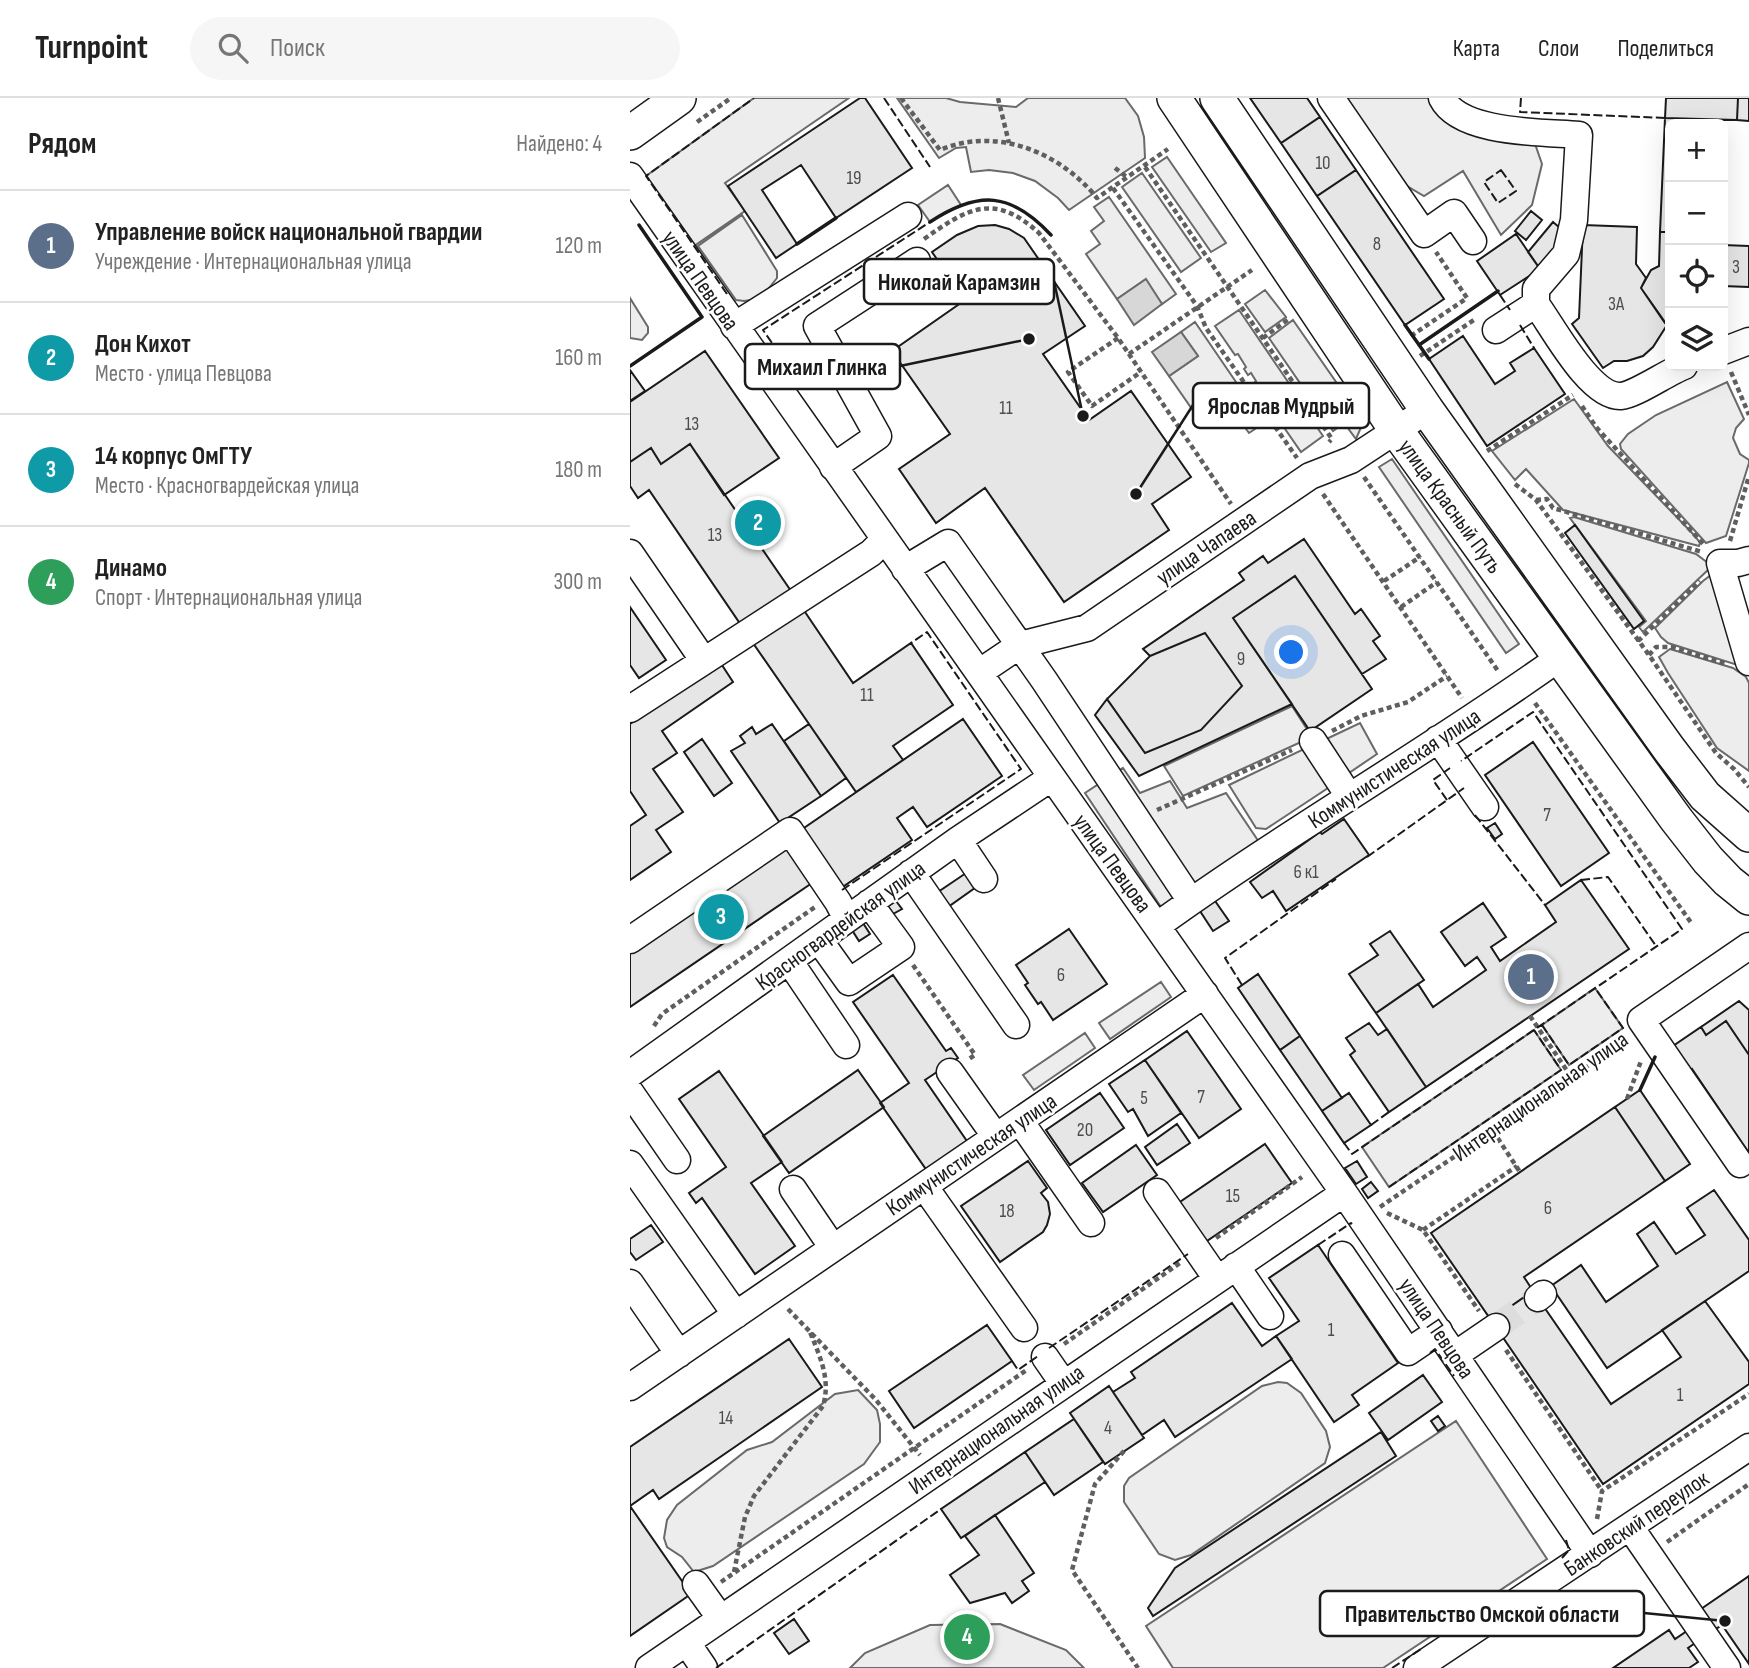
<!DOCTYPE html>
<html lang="ru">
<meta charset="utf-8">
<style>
body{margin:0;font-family:"Sofia Sans Condensed",sans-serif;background:#f6f6f6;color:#222}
.controls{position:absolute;right:21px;top:21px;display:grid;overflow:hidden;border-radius:10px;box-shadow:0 7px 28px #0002}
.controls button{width:63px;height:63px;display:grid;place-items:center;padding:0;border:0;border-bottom:2px solid #e0e0e0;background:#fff;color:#222;font:35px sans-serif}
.you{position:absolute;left:662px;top:555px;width:24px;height:24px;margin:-18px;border:5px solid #fff;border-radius:50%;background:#1a73e8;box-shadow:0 0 0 10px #1a73e833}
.badge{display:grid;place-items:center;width:46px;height:46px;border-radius:50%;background:#c62828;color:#fff;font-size:23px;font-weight:700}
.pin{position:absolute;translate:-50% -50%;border:4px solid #fff;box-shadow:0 2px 7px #0006}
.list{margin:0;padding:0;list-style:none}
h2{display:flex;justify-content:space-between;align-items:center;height:91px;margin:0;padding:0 28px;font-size:30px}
h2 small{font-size:23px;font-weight:400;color:#767676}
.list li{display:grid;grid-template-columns:46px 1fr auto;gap:21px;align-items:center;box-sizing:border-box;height:112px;padding:0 28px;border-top:2px solid #e0e0e0}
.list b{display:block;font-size:26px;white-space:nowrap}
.list p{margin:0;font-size:23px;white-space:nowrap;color:#767676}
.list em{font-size:23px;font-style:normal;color:#767676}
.icon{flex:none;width:38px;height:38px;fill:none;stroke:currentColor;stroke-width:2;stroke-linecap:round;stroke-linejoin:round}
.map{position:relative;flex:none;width:1119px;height:1570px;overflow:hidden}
header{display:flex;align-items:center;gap:42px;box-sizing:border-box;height:98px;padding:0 35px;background:#fff;border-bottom:2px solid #e0e0e0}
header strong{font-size:33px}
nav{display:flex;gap:38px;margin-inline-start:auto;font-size:24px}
.search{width:490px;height:63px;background:#f6f6f6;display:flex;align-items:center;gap:18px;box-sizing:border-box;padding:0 24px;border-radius:38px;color:#767676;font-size:26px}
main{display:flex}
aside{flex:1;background:#fff}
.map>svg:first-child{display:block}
.built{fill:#ededed;stroke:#6a6a6a;stroke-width:2}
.water{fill:#d7d7d7;stroke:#6a6a6a;stroke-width:2}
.building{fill:#e6e6e6;stroke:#1a1a1a;stroke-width:2}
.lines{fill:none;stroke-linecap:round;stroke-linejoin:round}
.minor-tunnel{stroke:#ddd;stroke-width:26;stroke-dasharray:26 13;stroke-linecap:butt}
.minor-casing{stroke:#1a1a1a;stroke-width:29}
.major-casing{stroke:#1a1a1a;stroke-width:36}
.path{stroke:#5f5f5f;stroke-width:4.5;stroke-dasharray:5 3.5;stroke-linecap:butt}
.minor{stroke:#fff;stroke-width:26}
.major{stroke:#fff;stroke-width:33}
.fence{stroke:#1a1a1a;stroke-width:2;stroke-dasharray:9 3.5;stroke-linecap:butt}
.wall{stroke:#1a1a1a;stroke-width:3.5}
.labels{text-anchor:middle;stroke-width:5;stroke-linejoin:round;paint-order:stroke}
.number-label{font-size:19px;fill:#4d4d4d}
.street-label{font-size:23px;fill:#1a1a1a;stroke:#fff}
.leader{fill:none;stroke:#1a1a1a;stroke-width:2.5}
.callout-dot{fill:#1a1a1a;stroke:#fff;stroke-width:2.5}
.callout{fill:#fff;stroke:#1a1a1a;stroke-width:2.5}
.callout-label{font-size:24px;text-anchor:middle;font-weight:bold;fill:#1a1a1a}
</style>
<header>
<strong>Turnpoint</strong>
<div class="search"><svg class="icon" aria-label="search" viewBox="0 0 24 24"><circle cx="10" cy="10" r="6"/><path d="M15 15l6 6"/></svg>Поиск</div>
<nav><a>Карта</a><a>Слои</a><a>Поделиться</a></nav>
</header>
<main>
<aside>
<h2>Рядом<small>Найдено: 4</small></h2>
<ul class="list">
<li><span class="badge" style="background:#5c6f8a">1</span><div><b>Управление войск национальной гвардии</b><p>Учреждение · Интернациональная улица</p></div><em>120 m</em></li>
<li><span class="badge" style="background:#0f9aa8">2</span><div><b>Дон Кихот</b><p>Место · улица Певцова</p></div><em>160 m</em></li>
<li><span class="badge" style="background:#0f9aa8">3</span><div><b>14 корпус ОмГТУ</b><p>Место · Красногвардейская улица</p></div><em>180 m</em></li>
<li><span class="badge" style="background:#2e9e5b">4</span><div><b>Динамо</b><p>Спорт · Интернациональная улица</p></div><em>300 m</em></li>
</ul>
</aside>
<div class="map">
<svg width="1119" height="1570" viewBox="0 0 1119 1570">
<rect width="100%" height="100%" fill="#fff"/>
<path class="built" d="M124,0H219L95,85L115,113L64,148L16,78Z
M267,0H316L330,4L386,9L398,0H495L508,18L514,39L515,60L439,112L428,100L405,83L383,75L359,72L341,74L336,49L326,50L309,60Z
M713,0H806L904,43L912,66L902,107L871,137L833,73L794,98L777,88Z
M537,59L596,145L581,154L522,69Z
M512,75L571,160L551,174L492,89Z
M318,87L331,107L300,124L288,107Z
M479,99L546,196L532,206L515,182L487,201L456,156L470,146L461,133L474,123L464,109Z
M112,117L147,173V180L135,195L127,201L114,203L106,202L68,148Z
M635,192L656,219L635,234L615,206Z
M0,200L18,229V235L12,242L0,240Z
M609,212L669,300L645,316L641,310L643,308L638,300L635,302L624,285L626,283L621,275L618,277L614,271L616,269L608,256L605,257L585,228Z
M663,222L729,317L732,327L726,341L714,325L703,333L639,240Z
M565,224L634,325L619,335L608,320L595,329L585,314L571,324L539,278L568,258L551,234Z
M1097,284L1114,321L1106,330L1103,340L1110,356L1119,362V365L1096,438L1076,445L991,351L990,346L998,336L1026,317Z
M944,301L978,348L1065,438L1070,445L1069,448L933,412L896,371L885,382L862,353Z
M675,312L693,338L671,354L653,328Z
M762,361L889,546L876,555L749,369Z
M944,419L1066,456L1082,468L1013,534L1009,529L1016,523L940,420Z
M1085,474L1117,570L1038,545L1031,539L1025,530L1073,483Z
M1040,551L1103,570L1116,579L1119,585V673L1087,650L1038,575L1029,559Z
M662,608L682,639L553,698L534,668Z
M730,625L747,656L713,679L690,644Z
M676,650L701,688L636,731L626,730L599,687Z
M493,670L510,695L540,683L557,710L596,695L629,744L531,809L455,695Z
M531,884L541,899L480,941L469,925Z
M965,890L993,930L939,967L912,927Z
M904,932L931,972L759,1089L732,1049Z
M455,935L465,950L404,992L393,977Z
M648,1284L657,1285L671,1295L696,1333L700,1349L695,1365L561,1457L545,1462L529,1456L494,1404V1388L499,1380L632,1288Z
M228,1292L247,1312L250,1326V1344L234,1366L83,1468L64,1474L52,1459L37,1449L34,1440L37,1422L47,1407L117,1352L142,1344L205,1296Z
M826,1323L917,1461L753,1570H543L516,1528Z
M370,1526L436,1552L454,1570H220L235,1555L300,1527Z"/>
<path class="water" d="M516,181L532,206L504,227L487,201Z
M551,234L568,258L539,278L522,254Z"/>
<path class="building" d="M230,0H235L282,70L206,120L171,67L132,92L167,146L146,160L98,88Z
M620,0H677L690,19L651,45Z
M1036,0H1108L1107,22L1035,20Z
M1108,0H1119V23L1107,22Z
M690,19L726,72L687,98L651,45Z
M1035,20L1091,22V26H1040V134H1030Z
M726,72L814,201L775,227L687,98Z
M901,113L912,122L896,142L885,133Z
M923,124L937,136L910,171L898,154Z
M365,127L379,131L394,140L455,228L413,256L459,322L501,293L561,379L522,406L539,432L434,504L355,390L306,425L269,371L320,336L262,253L335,202L302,154L327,137L348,128Z
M953,127L1007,129L1006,166L1016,180L1011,190L1037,227L1023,249L1013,258L997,263H984L973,270L942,226L949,220Z
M1030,134H1040V226L1035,225L1011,190L1021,172L1029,168Z
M886,136L910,171L870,197L847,163Z
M1093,147L1119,148V189L1093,188Z
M833,238L865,286L885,273L880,265L904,250L935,296L857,348L799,261Z
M75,253L149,360L94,397L60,346L31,366L21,350L0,364V304Z
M0,272L15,293L0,303Z
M60,346L161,493L111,527L19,392L8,400L0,388V364L21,350L31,366Z
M945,427L1014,523L1004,531L935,435Z
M674,441L725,516L731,511L750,538L743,543L756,561L732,576L665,478L603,520L662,606L509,678L465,617L477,601L515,655L571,632L612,588L575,535L520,558L513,551L614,482L609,475L633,458L638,465Z
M665,478L742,591L680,633L603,520Z
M0,509L36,562L9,580L0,567Z
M173,511L223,585L281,545L323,607L263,648L273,662L226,694L123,545Z
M575,535L612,588L571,632L515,655L477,601L520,558Z
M90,564L103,584L32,633L47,655L23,671L53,714L26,732L41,754L0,782V728L16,717L0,693V626Z
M333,621L372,678L297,729L283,709L267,720L282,742L211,790L171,732Z
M142,626L191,698L150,725L101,653L115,645L110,638L122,629L126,636Z
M179,626L216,680L191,698L154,643Z
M72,641L102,685L84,698L54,654Z
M903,644L979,755L931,788L855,677Z
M714,721L739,757L656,813L643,793L632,800L620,784L690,734L692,736Z
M865,725L872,736L865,741L857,730Z
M155,746L182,785L0,909V852Z
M339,773L349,787L318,809L308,794Z
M951,782L999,851L796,989L746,915L788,886L803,909L856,872L847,859L835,868L811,834L853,805L876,839L861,849L870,863L926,824L915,807Z
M583,800L599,823L583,833L568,810Z
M266,803L272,811L263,816L258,808Z
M233,825L240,836L229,843L222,832Z
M439,831L477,886L423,922L411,904L408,906L395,887L398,885L386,867Z
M760,833L794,882L746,915L719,876L748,857L740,846Z
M628,876L670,938L650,952L608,890Z
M263,877L316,953L321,950L328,960L295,982L341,1049L300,1077L250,1005L279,985L223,904Z
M1109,903L1119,912V957L1096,923L1076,937L1071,929Z
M1096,923L1119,957V1055L1062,971L1056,975L1040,950L1071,929L1076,937Z
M739,925L748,937L757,931L796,989L759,1014L720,957L725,953L716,940Z
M557,933L611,1011L569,1040L515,962Z
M670,938L712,1000L692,1013L650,952Z
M515,962L551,1015L518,1038L503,1011L498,1014L479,986Z
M228,972L254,1009L159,1075L133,1038Z
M89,973L152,1064L121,1085L165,1148L125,1176L72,1100L66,1105L59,1095L96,1069L49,1001Z
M1010,992L1060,1066L1035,1083L985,1009Z
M470,995L494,1030L440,1067L416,1032Z
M719,995L741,1027L714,1045L692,1013Z
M985,1009L1035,1083L894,1179L903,1193L861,1222L801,1135Z
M547,1026L560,1045L527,1067L515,1049Z
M635,1046L662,1085L571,1147L544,1108Z
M506,1047L527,1077L473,1114L452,1085Z
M398,1063L417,1090L411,1095L418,1104L420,1116L417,1127L413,1134L370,1164L331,1108Z
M727,1063L737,1079L726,1086L715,1070Z
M741,1084L748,1093L738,1100L732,1091Z
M1084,1092L1119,1142V1173L977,1270L921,1188L951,1167L976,1204L1028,1168L1007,1136L1024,1124L1046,1156L1075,1137L1057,1110Z
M21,1127L33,1144L6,1162L0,1154V1141Z
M688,1147L768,1265L722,1297L729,1307L704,1324L646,1238L669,1223L639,1180Z
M903,1193L981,1306L1051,1259L1032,1232L1075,1203L1119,1264V1286L973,1386L861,1222Z
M602,1205L632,1248L646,1238L662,1261L545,1339L534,1322L512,1337L483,1294L505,1280L501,1274Z
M357,1227L382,1263L284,1330L259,1293Z
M159,1241L192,1289L29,1401L23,1392L0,1408V1349Z
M793,1277L812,1304L758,1342L739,1315Z
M479,1288L514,1340L475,1366L440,1315Z
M808,1318L815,1328L808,1333L801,1323Z
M444,1321L473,1364L424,1397L395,1354Z
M751,1334L766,1358L523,1518L518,1510L545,1470Z
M395,1354L415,1384L331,1440L311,1411Z
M0,1408L61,1496L0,1538Z
M365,1417L404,1475L392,1483L399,1493L382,1505L375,1495L340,1505L320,1477L349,1457L335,1438Z
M1119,1478V1566L1092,1527L1058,1550L1068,1564L1059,1570H983L1039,1532L1045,1541L1076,1520L1071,1511Z
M164,1521L179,1543L159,1556L144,1535Z"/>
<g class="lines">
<path class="minor-tunnel" d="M866,1229L908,1200"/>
<defs>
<path id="minor" d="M701,0L794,136L824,115L843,143
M812,0C830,36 913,34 949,37L944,122L936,156L906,191V206C923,229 960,300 991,298C1005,297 1038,274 1054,268
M0,78L714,1095L960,1456
M104,228L278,118
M866,232L906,206
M1093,253L1119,243
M203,369L248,338L187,228L287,163
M0,455L74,563
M1119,462L1108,465H1090L1119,564
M275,471L318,445L414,582L561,803
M350,574L390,547L457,530L680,378L721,362L797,312
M0,611L241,455L254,442
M808,641L855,709
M683,643L719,698
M328,742L354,781
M281,775L386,927
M528,827C658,733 799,653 929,560
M0,842L160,733L208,804L217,821
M189,842L219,884L271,849L239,805
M160,864L216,947
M320,974L366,1039
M0,976L328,742L421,680
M0,994L47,1062
M390,1023L461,1125
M0,1066L106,1217
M1110,1066L1011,922L1119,848
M294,1088L394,1230
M163,1091L203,1150
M527,1094L587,1181
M712,1157L778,1254L809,1233
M606,1168L640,1218
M0,1185L49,1256
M908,1200L913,1196
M825,1257L866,1229
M415,1259L433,1285
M0,1289L575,896
M1000,1429L1097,1570
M66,1486L91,1521
M57,1545L74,1570
M19,1570L714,1095
M787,1570L1119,1349"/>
<path id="major" d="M544,0L766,332L1046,721L1078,762L1098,783L1119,800
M587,0L797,312L1039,651L1075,698L1119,737
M0,35L49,0"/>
</defs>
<use href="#minor" class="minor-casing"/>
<use href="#major" class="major-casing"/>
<path class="path" d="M271,0L310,52C366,28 430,54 467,100L538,51
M368,0L379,45
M67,24L101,0
M515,69L702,341L699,344
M485,70L498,80
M483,90L567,208L576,230L667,360
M294,141C338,110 364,94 409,135L488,240L601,406
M781,238L837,200L806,154
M488,240L438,274L462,308L511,274
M633,240L660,220
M499,256L622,172
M790,258L844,222
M1101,274L1119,317
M952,308L966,329L1075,448
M643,325L675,302
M857,353L943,297
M734,379L868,573
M885,386L906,402L1019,557L1086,655L1104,671L1119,689
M693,396L832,600
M906,402L917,401L923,410L1072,454
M1100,443L1119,378
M754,483L790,459
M771,509L807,484
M1008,543L1070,483
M1019,557L1026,549H1041L1096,566
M905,605L1062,826
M702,633L731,618L778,604L817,578
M527,712L662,652
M283,867L345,957L339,961
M900,918L942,980
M24,928L32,916L185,809
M997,1001L1011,963
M863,1033L890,1074
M750,1109L998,941
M757,1115L793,1132L849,1213
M793,1132L887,1068
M586,1140L672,1079
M158,1211L246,1302L290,1357
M434,1246L550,1165
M876,1252L972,1393
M494,1353L465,1386L442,1472L508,1570
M967,1421L972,1393L1119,1296
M1037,1444L1119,1386
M104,1474L115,1419L124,1398L193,1308C201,1281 190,1259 180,1234
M91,1484L398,1271"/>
<use href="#minor" class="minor"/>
<use href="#major" class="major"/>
<path class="fence" d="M254,0L300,69
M891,0L890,14L1035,20
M871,72L886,93L868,105L854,84Z
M97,196L16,78L124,0
M870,197L880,212
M890,227L904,250
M149,255L133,232L300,124
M817,702L803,682L820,670
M845,717L915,807
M737,759L834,690
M951,782L978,779L1026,848
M212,792L391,671L297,534L281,545
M612,887L595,860L706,781
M912,927L939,967L993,930L965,890
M741,1027L759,1014
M714,1045L722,1056L1052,831L903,614L831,663
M759,1089L931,972L904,932
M688,1147L721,1125L722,1126
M419,1250L558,1156
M800,1255L805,1251L824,1278
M382,1263L388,1272L408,1258
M932,1460L939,1452L936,1442
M86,1570L311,1411
M762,1570L791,1551"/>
<path class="wall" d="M300,124C349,92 381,94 421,137
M167,146L206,120
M775,227L799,261
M789,247L868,193
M0,268L72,219L9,127
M1010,992L1025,959"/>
</g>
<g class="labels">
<g class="number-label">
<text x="693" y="71">10</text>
<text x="224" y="86">19</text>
<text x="747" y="152">8</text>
<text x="1106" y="175">3</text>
<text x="986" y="212">3А</text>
<text x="376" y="316">11</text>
<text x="62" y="332">13</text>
<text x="85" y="443">13</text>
<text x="611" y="567">9</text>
<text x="237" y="603">11</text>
<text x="917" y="723">7</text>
<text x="676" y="780">6 к1</text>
<text x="431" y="883">6</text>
<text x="571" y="1005">7</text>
<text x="514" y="1006">5</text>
<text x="455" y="1038">20</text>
<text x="603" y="1104">15</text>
<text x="918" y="1116">6</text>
<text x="377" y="1119">18</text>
<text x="701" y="1238">1</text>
<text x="1050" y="1303">1</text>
<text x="96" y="1326">14</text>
<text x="478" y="1336">4</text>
</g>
<g class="street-label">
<text transform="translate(71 182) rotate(55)" y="8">улица Певцова</text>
<text transform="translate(821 408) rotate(54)" y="8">улица Красный Путь</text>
<text transform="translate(576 449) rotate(-34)" y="8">улица Чапаева</text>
<text transform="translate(764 670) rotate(-33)" y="8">Коммунистическая улица</text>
<text transform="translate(483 765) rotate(54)" y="8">улица Певцова</text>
<text transform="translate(210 827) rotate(-36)" y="8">Красногвардейская улица</text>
<text transform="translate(910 998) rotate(-35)" y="8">Интернациональная улица</text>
<text transform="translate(341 1056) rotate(-34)" y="8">Коммунистическая улица</text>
<text transform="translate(807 1230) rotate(56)" y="8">улица Певцова</text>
<text transform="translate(366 1331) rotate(-35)" y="8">Интернациональная улица</text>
<text transform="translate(1006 1425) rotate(-34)" y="8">Банковский переулок</text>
</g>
</g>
<path class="leader" d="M453 318L424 183M399 241L270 268M506 396L563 307M1095 1523L1014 1515"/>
<g class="callout-dot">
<circle cx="453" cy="318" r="7"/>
<circle cx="399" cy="241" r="7"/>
<circle cx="506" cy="396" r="7"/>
<circle cx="1095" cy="1523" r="7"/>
</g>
<g class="callout">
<rect x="234" y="161" width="190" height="45" rx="7"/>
<rect x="115" y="246" width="155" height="45" rx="7"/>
<rect x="563" y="285" width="176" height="45" rx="7"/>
<rect x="690" y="1493" width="324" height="45" rx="7"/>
</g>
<g class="callout-label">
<text x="329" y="192">Николай Карамзин</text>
<text x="192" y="277">Михаил Глинка</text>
<text x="651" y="316">Ярослав Мудрый</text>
<text x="852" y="1524">Правительство Омской области</text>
</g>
</svg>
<div class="controls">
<button>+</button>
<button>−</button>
<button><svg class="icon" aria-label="locate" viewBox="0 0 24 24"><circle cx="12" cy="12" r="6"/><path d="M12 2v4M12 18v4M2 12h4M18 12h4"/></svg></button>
<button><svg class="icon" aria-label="layers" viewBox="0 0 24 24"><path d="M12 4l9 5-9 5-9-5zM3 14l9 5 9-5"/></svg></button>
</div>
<div class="you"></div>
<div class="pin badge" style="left:901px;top:879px;background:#5c6f8a">1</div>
<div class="pin badge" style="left:128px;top:425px;background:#0f9aa8">2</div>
<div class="pin badge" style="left:91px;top:819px;background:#0f9aa8">3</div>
<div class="pin badge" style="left:337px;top:1539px;background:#2e9e5b">4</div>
</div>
</main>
